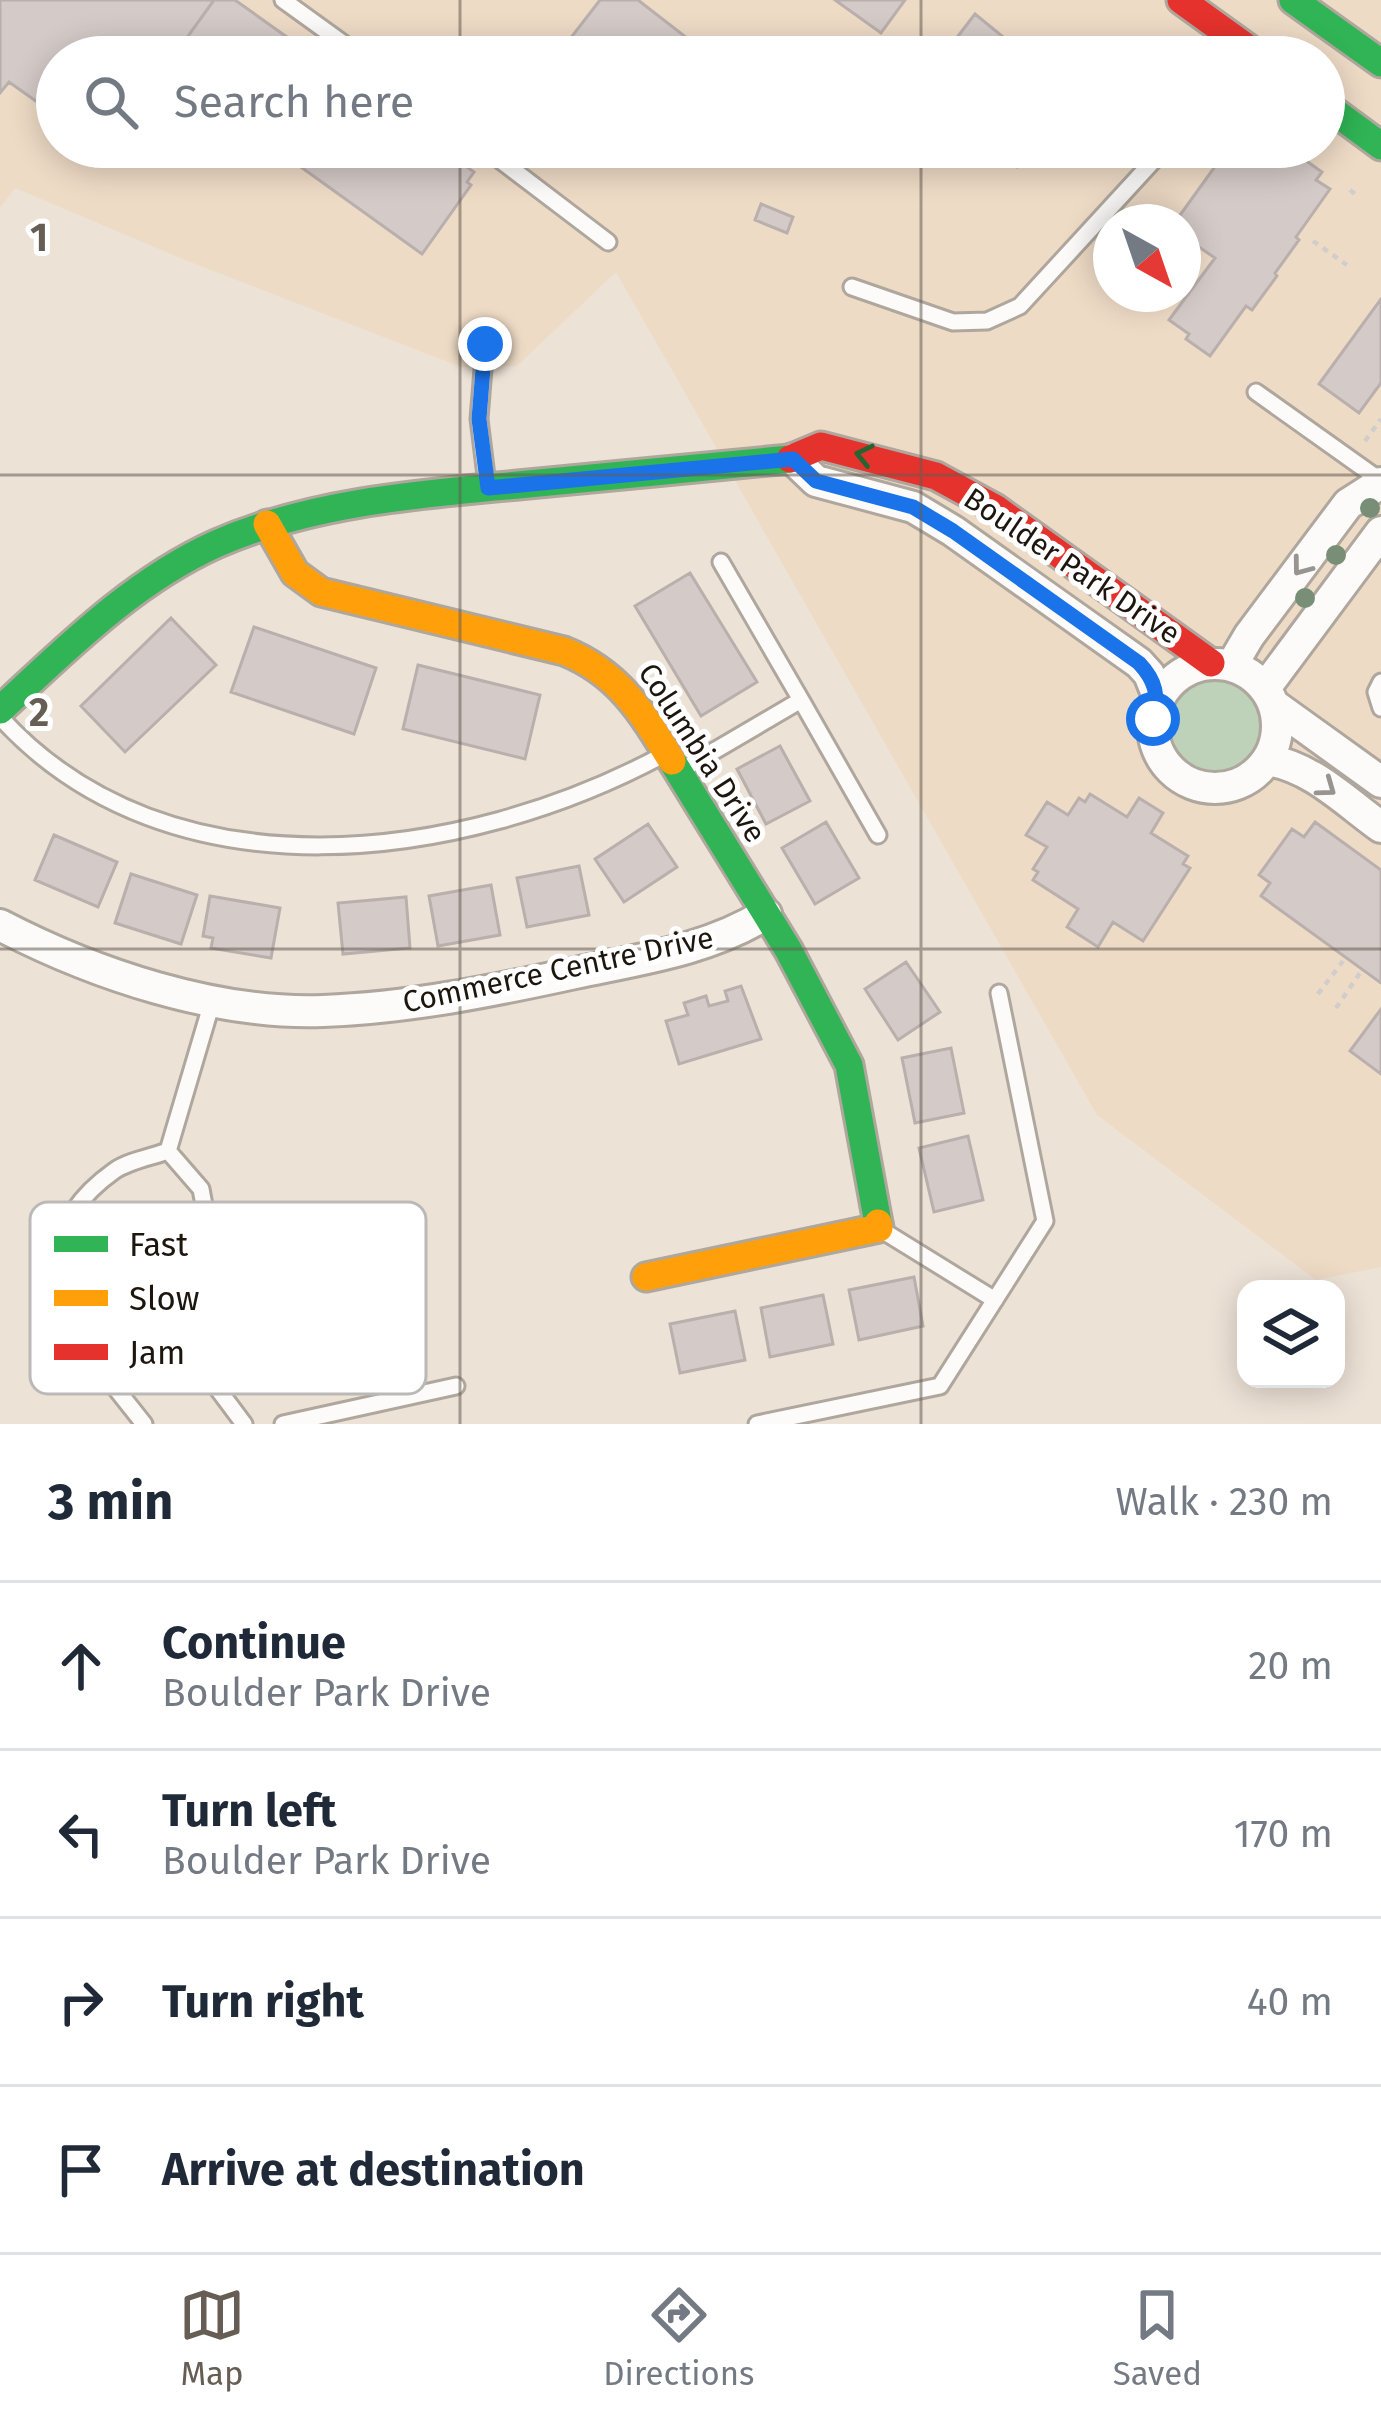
<!DOCTYPE html>
<meta charset="utf-8">
<style>
body{margin:0;font-family:"Fira Sans",sans-serif;background:#f2f2f3;color:#1f2937}
.controls{position:absolute;right:36px;bottom:36px;display:grid;overflow:hidden;border-radius:24px;box-shadow:0 6px 30px #0003}
.controls button{width:108px;height:108px;display:grid;place-items:center;padding:0;border:0;border-bottom:3px solid #e0e1e3;background:#fff;color:#1f2937;font:60px sans-serif}
.compass{position:absolute;left:1093px;top:204px;width:108px;height:108px;border-radius:50%;background:#fff;box-shadow:0 6px 30px #0003;rotate:140deg}
.stop{position:absolute;width:36px;height:36px;margin:-27px;border:9px solid #1a73e8;border-radius:50%;background:#fff}
.stop.end{background:#1a73e8;border-color:#fff;box-shadow:0 3px 12px #0008}
.list{margin:0;padding:0;list-style:none}
h2{display:flex;justify-content:space-between;align-items:center;height:156px;margin:0;padding:0 48px;font-size:51px}
h2 small{font-size:39px;font-weight:400;color:#747a83}
.list li{display:grid;grid-template-columns:78px 1fr auto;gap:36px;align-items:center;box-sizing:border-box;height:168px;padding:0 48px;border-top:3px solid #e0e1e3}
.list b{display:block;font-size:45px;white-space:nowrap}
.list p{margin:0;font-size:39px;white-space:nowrap;color:#747a83}
.list em{font-size:39px;font-style:normal;color:#747a83}
.icon{flex:none;width:66px;height:66px;fill:none;stroke:currentColor;stroke-width:2;stroke-linecap:round;stroke-linejoin:round}
.map{position:relative;flex:none;width:1381px;height:1424px;overflow:hidden}
.search{position:absolute;background:#fff;box-shadow:0 6px 30px #0003;left:36px;right:36px;top:36px;height:132px;display:flex;align-items:center;gap:30px;box-sizing:border-box;padding:0 42px;border-radius:66px;color:#747a83;font-size:45px}
.sheet{height:828px;background:#fff}
nav{display:flex;justify-content:space-around;align-items:center;box-sizing:border-box;height:168px;border-top:3px solid #e0e1e3;background:#fff;font-size:33px;color:#747a83}
nav a{display:grid;justify-items:center;gap:6px}
nav .on{color:#665d54}
.map>svg:first-child{display:block}
.built{fill:#eedbc6;fill-rule:evenodd}
.green{fill:#bed2ba}
.building{fill:#d4cac7;stroke:#b9afac;stroke-width:3}
.lines{fill:none;stroke-linecap:round;stroke-linejoin:round}
.lane-casing{stroke:#afa79d;stroke-width:21}
.street-casing{stroke:#afa79d;stroke-width:36}
.fast-casing{stroke:#afa79d;stroke-width:33}
.slow-casing{stroke:#afa79d;stroke-width:33}
.jam-casing{stroke:#afa79d;stroke-width:33}
.path{stroke:#d0cdca;stroke-width:4.5;stroke-dasharray:6 6;stroke-linecap:butt}
.lane{stroke:#fcfbf9;stroke-width:15}
.street{stroke:#fcfbf9;stroke-width:30}
.fast{stroke:#30b455;stroke-width:27}
.slow{stroke:#ff9f0a;stroke-width:27}
.jam{stroke:#e5322d;stroke-width:27}
.tree{fill:#798e77}
.oneway{stroke:#266532}
.oneway2{stroke:#98948f}
.route{stroke:#1a73e8;stroke-width:15}
.grid{fill:none;stroke:#665d54;stroke-width:3;stroke-opacity:0.55}
.labels{text-anchor:middle;stroke-width:10;stroke-linejoin:round;paint-order:stroke}
.street-label{font-size:30px;fill:#1d160e;stroke:#fff}
.key{fill:#fff;stroke:#bbb9b7;stroke-width:3}
.key-label{font-size:33px;fill:#1d160e}
.grid-label{font-size:39px;text-anchor:middle;font-weight:bold;fill:#665d54;stroke:#fff;stroke-width:10;stroke-linejoin:round;paint-order:stroke}
</style>
<div class="map">
<svg width="1381" height="1424" viewBox="0 0 1381 1424">
<rect width="100%" height="100%" fill="#ede2d6"/>
<path class="built" d="M0,0H1381V1267L1316,1280L1097,1115L616,272L517,366L461,367L185,260L15,188L0,208ZM57,57H1324V147H57ZM1111,222H1183V294H1111Z"/>
<path class="green" d="M1153 726a62 62 0 1 1 124 0a62 62 0 1 1-124 0Z"/>
<path class="building" d="M0,0H214L173,57H57V116L9,82L0,93Z
M214,0H235L315,57H173Z
M600,0H638L687,38L673,57H556Z
M835,0H905L881,33Z
M975,14L1002,36L991,51L999,57H942Z
M273,147H439L474,172L467,182L471,185L422,254Z
M990,147H1032L1017,167Z
M1229,147H1287L1322,172L1316,180L1330,189L1296,237L1299,240L1275,273L1277,276L1252,310L1246,306L1210,356L1186,339L1189,334L1169,320L1215,258L1183,236V222H1175Z
M761,204L793,217L787,233L755,220Z
M1381,299V383L1359,413L1319,384Z
M690,573L757,682L701,716L635,606Z
M171,618L216,665L125,752L81,706Z
M254,627L376,668L354,734L231,692Z
M418,665L540,695L525,759L403,729Z
M780,746L810,801L766,824L737,769Z
M1090,794L1127,817L1139,798L1163,813L1151,833L1188,856L1183,864L1190,868L1143,941L1113,922L1098,947L1067,927L1078,909L1033,880L1038,872L1033,869L1047,847L1026,835L1047,802L1068,815L1079,798L1085,802Z
M826,822L859,878L815,904L782,848Z
M1315,822L1381,870V983L1261,896L1270,883L1259,875L1292,829L1304,837Z
M648,824L677,867L624,902L595,859Z
M54,835L117,862L98,907L35,880Z
M579,866L589,915L527,927L517,878Z
M131,874L197,895L181,944L115,923Z
M491,885L500,935L438,946L429,896Z
M210,896L280,908L271,958L211,948L213,938L203,936Z
M406,897L410,948L343,954L338,903Z
M906,962L940,1012L898,1040L865,989Z
M741,986L761,1039L679,1064L666,1021L688,1015L684,1003L706,996L709,1006L728,1001L725,991Z
M1381,1009V1074L1350,1051Z
M951,1048L964,1113L915,1123L902,1058Z
M968,1136L983,1200L934,1212L919,1148Z
M914,1277L923,1326L859,1340L849,1290Z
M823,1295L833,1344L770,1357L761,1308Z
M735,1311L745,1360L680,1373L670,1324Z"/>
<g class="lines">
<defs>
<path id="lane" d="M283,0L362,57
M483,147L608,242
M852,287L953,322L987,321L1020,306L1166,147
M485,344L479,419L487,484
M1256,392L1381,481
M1381,682L1376,692L1381,708
M801,700L878,835
M0,717C169,903 464,862 663,755
M680,771L801,700L721,562
M168,1151C151,1157 128,1161 114,1171C48,1218 35,1288 87,1352L212,1248L201,1189L168,1151L213,999
M880,1229L995,1300
M146,1304L191,1353L244,1424
M87,1352L144,1424
M283,1424L456,1386
M757,1424L940,1386L1045,1221L999,993"/>
<path id="street" d="M793,459L816,481L913,507L953,531L1139,663L1149,674L1159,699
M1153 726a62 62 0 1 1 124 0a62 62 0 1 1-124 0Z
M1232,665L1249,636L1348,504L1381,483
M1265,688L1381,532
M1274,705L1381,782
M1267,760C1311,766 1346,802 1381,827
M0,925C94,974 216,1015 323,1011C408,1008 492,991 575,973C641,959 708,950 766,914"/>
<path id="fast" d="M1293,0L1381,63
M1324,104L1381,146
M0,710C66,649 132,582 216,544C309,503 417,494 518,485C609,476 699,468 790,459
M672,761L789,951L849,1065L878,1223"/>
<path id="slow" d="M267,524L295,573L321,592L564,651C619,673 642,712 672,761
M646,1277L879,1228L878,1223"/>
<path id="jam" d="M1181,0L1260,57
M790,459L821,446L936,476L995,508L1211,663"/>
</defs>
<use href="#lane" class="lane-casing"/>
<use href="#street" class="street-casing"/>
<use href="#fast" class="fast-casing"/>
<use href="#slow" class="slow-casing"/>
<use href="#jam" class="jam-casing"/>
<path class="path" d="M1350,190L1359,197
M1313,241L1347,265
M1365,441L1381,419
M1318,994L1343,961
M1336,1008L1360,973"/>
<use href="#lane" class="lane"/>
<use href="#street" class="street"/>
<use href="#fast" class="fast"/>
<use href="#slow" class="slow"/>
<use href="#jam" class="jam"/>
</g>
<g class="tree">
<circle cx="1370" cy="508" r="10"/>
<circle cx="1336" cy="555" r="10"/>
<circle cx="1305" cy="598" r="10"/>
</g>
<defs><path id="oneway-chevron" d="M-2-3.5L2.5 0L-2 3.5" fill="none" stroke-width="1.6" stroke-linecap="round" stroke-linejoin="round" transform="scale(3)"/></defs>
<use class="oneway" href="#oneway-chevron" transform="translate(864 455) rotate(-167)"/>
<g class="oneway2">
<use href="#oneway-chevron" transform="translate(1301 567) rotate(127)"/>
<use href="#oneway-chevron" transform="translate(1327 788) rotate(36)"/>
</g>
<g class="lines">
<path class="route" d="M485,344L479,419L488,488L793,459L816,481L913,507L953,531L1139,663C1156,681 1159,696 1153,719"/>
</g>
<path class="grid" d="M460,0V57M921,0V57M460,147V1424M921,147V1424M0,475H1381M0,949H1381"/>
<g class="labels">
<g class="street-label">
<text transform="translate(1072 566) rotate(34)" y="10">Boulder Park Drive</text>
<text transform="translate(702 753) rotate(57)" y="10">Columbia Drive</text>
<text transform="translate(558 970) rotate(-12)" y="10">Commerce Centre Drive</text>
</g>
</g>
<rect x="30" y="1202" width="396" height="192" rx="18" class="key"/>
<rect x="54" y="1236" width="54" height="16" fill="#30b455"/>
<rect x="54" y="1290" width="54" height="16" fill="#ff9f0a"/>
<rect x="54" y="1344" width="54" height="16" fill="#e5322d"/>
<g class="key-label">
<text x="129" y="1256">Fast</text>
<text x="129" y="1310">Slow</text>
<text x="129" y="1364">Jam</text>
</g>
<g class="grid-label">
<text x="39" y="251">1</text>
<text x="39" y="726">2</text>
</g>
</svg>
<div class="controls">
<button><svg class="icon" aria-label="layers" viewBox="0 0 24 24"><path d="M12 4l9 5-9 5-9-5zM3 14l9 5 9-5"/></svg></button>
</div>
<svg class="compass" viewBox="-18 -18 36 36"><path d="M0-13l5 13h-10z" fill="#e53935"/><path d="M0 13l5-13h-10z" fill="#747a83"/></svg>
<div class="stop" style="left:1153px;top:719px"></div>
<div class="stop end" style="left:485px;top:344px"></div>
<div class="search"><svg class="icon" aria-label="search" viewBox="0 0 24 24"><circle cx="10" cy="10" r="6"/><path d="M15 15l6 6"/></svg>Search here</div>
</div>
<section class="sheet">
<h2>3 min<small>Walk · 230 m</small></h2>
<ul class="list">
<li><svg class="icon" aria-label="ahead" viewBox="0 0 24 24"><path d="M12 20V5M6 11l6-6 6 6"/></svg><div><b>Continue</b><p>Boulder Park Drive</p></div><em>20 m</em></li>
<li><svg class="icon" aria-label="left" viewBox="0 0 24 24"><path d="M17 20v-9H6M10 6l-5 5 5 5"/></svg><div><b>Turn left</b><p>Boulder Park Drive</p></div><em>170 m</em></li>
<li><svg class="icon" aria-label="right" viewBox="0 0 24 24"><path d="M7 20v-9h11M14 6l5 5-5 5"/></svg><div><b>Turn right</b></div><em>40 m</em></li>
<li><svg class="icon" aria-label="arrive" viewBox="0 0 24 24"><path d="M6 21V4h12l-3 4 3 4H6"/></svg><div><b>Arrive at destination</b></div></li>
</ul>
</section>
<nav>
<a class="on"><svg class="icon" aria-label="map" viewBox="0 0 24 24"><path d="M3 6l6-2 6 2 6-2v14l-6 2-6-2-6 2zM9 4v14M15 6v14"/></svg>Map</a>
<a><svg class="icon" aria-label="directions" viewBox="0 0 24 24"><path d="M12 3l9 9-9 9-9-9zM9 14v-3h6M13 9l2 2-2 2"/></svg>Directions</a>
<a><svg class="icon" aria-label="saved" viewBox="0 0 24 24"><path d="M7 4h10v16l-5-4-5 4z"/></svg>Saved</a>
</nav>
